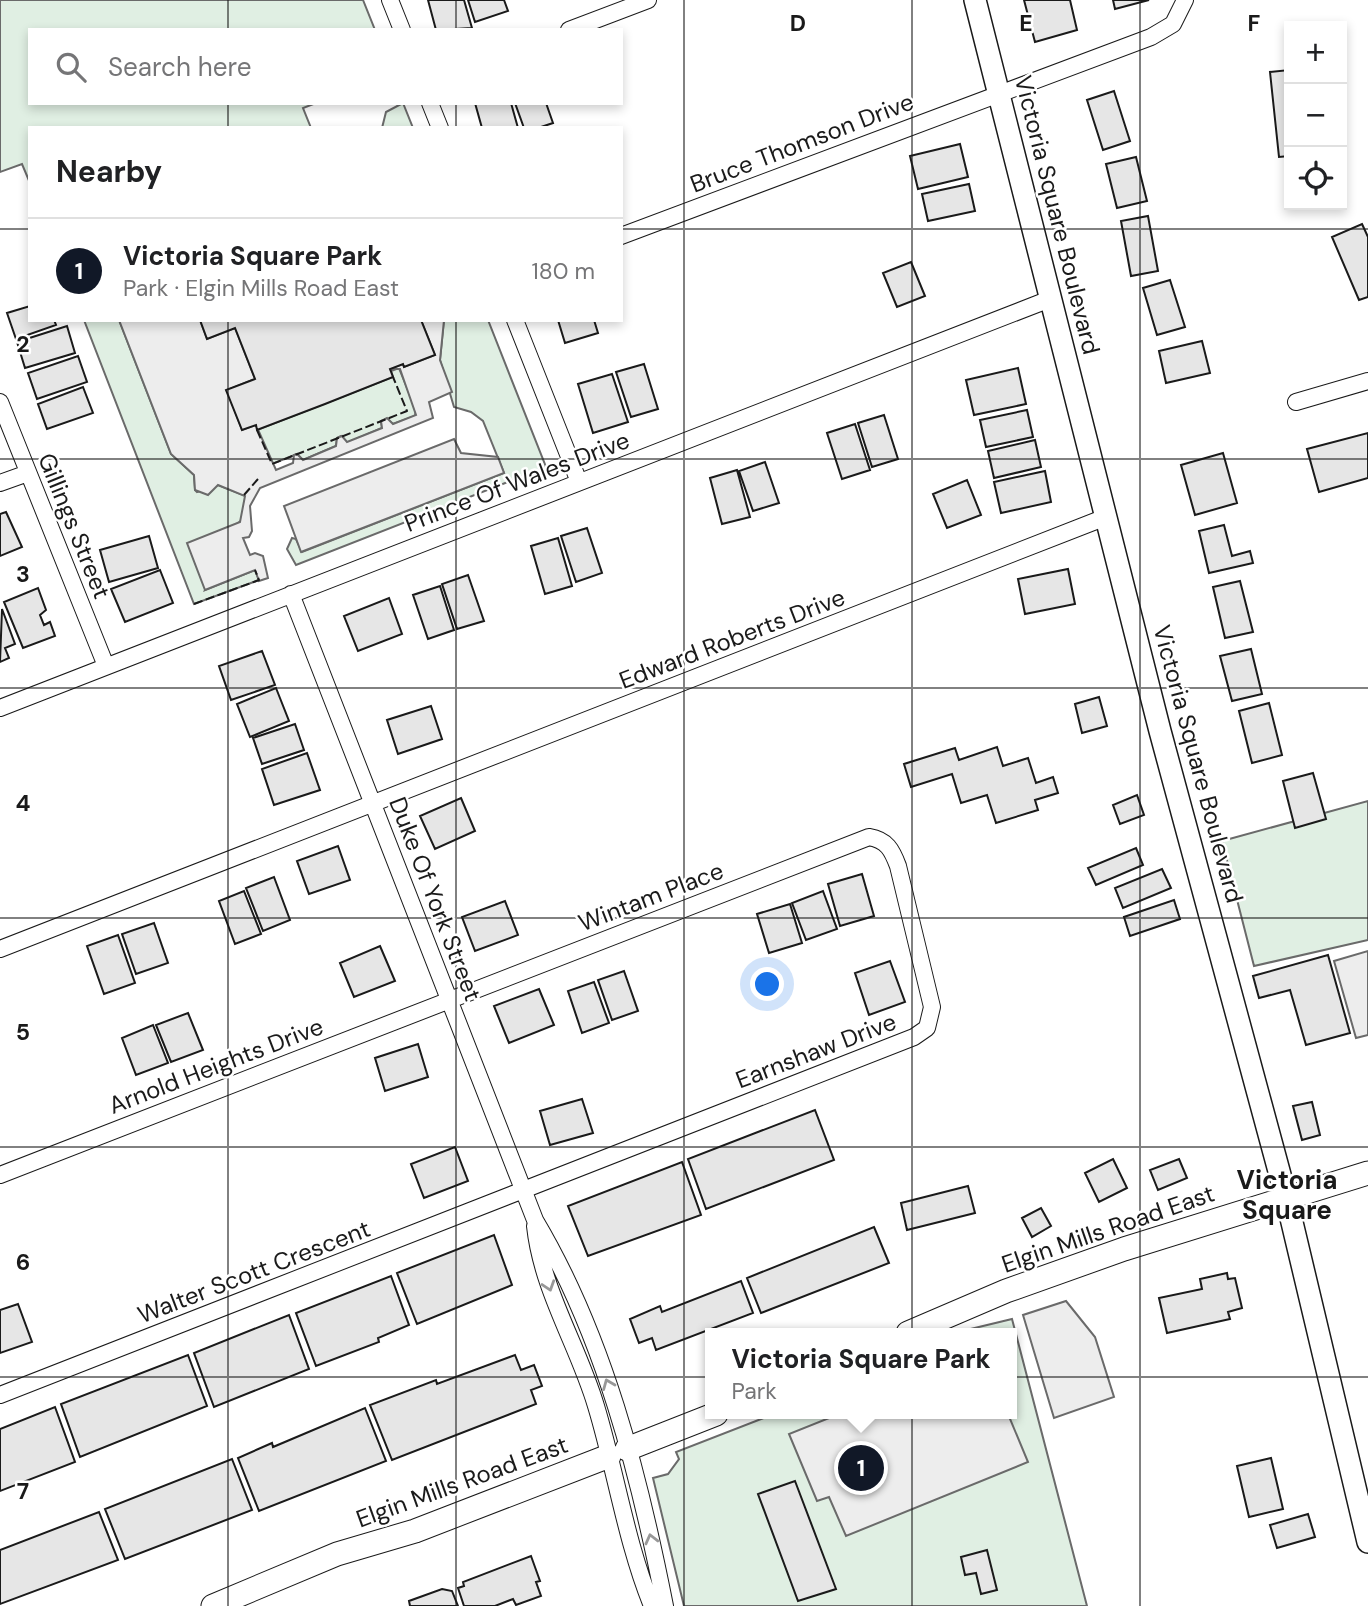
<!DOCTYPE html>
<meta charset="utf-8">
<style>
body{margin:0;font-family:"DM Sans",sans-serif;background:#f6f6f6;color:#202124}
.controls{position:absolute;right:21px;top:21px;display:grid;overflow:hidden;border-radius:0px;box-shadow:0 4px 10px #0003}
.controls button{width:63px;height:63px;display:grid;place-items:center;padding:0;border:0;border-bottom:2px solid #e0e0e0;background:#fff;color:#202124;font:35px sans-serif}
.you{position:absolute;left:768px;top:985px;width:24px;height:24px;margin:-18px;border:5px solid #fff;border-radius:50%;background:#1a73e8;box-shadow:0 0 0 10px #1a73e833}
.badge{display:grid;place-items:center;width:46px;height:46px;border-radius:50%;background:#111827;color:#fff;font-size:23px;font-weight:700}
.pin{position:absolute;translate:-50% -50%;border:4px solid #fff;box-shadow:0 2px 7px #0006}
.popup{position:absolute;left:705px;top:1328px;width:312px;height:91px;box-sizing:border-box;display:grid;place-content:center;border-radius:0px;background:#fff;filter:drop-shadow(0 2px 5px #0005);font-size:23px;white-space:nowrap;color:#757577}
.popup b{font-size:26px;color:#202124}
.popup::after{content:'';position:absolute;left:50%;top:100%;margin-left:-14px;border:14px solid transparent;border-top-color:#fff}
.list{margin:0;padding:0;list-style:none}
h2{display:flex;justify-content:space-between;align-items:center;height:91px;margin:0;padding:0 28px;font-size:30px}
h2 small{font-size:23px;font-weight:400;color:#757577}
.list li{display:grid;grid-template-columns:46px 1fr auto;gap:21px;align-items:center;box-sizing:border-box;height:105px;padding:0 28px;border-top:2px solid #e0e0e0}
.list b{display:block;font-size:26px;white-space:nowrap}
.list p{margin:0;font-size:23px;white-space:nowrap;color:#757577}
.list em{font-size:23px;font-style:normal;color:#757577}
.icon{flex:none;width:38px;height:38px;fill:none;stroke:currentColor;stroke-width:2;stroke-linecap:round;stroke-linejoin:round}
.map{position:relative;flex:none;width:1368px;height:1606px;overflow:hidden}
.search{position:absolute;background:#fff;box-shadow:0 4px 10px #0003;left:28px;top:28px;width:595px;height:77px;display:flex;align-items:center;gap:18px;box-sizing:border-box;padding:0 24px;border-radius:0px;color:#757577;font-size:26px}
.panel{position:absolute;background:#fff;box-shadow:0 4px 10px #0003;left:28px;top:126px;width:595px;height:196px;border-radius:0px}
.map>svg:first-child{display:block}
.green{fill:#e0efe3;stroke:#6a6a6a;stroke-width:2}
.parking{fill:#ededed;stroke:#6a6a6a;stroke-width:2}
.building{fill:#e6e6e6;stroke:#1a1a1a;stroke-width:2}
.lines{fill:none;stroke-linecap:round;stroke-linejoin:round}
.minor-casing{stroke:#1a1a1a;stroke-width:18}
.tertiary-casing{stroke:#1a1a1a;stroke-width:24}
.secondary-casing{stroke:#1a1a1a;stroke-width:25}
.minor{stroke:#fff;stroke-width:16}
.tertiary{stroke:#fff;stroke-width:21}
.secondary{stroke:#fff;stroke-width:23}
.fence{stroke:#1a1a1a;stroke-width:2;stroke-dasharray:9 3.5;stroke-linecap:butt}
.oneway{stroke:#989898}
.grid{fill:none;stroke:#1a1a1a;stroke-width:2;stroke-opacity:0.55}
.labels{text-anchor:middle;stroke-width:5;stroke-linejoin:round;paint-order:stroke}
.street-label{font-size:24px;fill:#1a1a1a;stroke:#fff}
.neighbourhood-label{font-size:26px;font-weight:bold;fill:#1a1a1a;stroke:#fff}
.grid-label{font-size:23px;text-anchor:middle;font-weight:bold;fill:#1a1a1a;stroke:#fff;stroke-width:5;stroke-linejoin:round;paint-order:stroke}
</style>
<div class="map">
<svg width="1368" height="1606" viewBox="0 0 1368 1606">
<rect width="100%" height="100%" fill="#fff"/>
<path class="green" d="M0,0H363L375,30H30V103H316L303,108L311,128H30V183L22,164L0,172Z
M403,103L413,128H382L386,112Z
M84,320H119L171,454L194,475L195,490L197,492L218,485L246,496L242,520L237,524L205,590L255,570L259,580L194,604Z
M444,320H488L546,467L296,565L287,549L292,538L296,539L302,552L504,473L483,421L471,412L454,407L440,360Z
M399,368L416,410L415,416L393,424L387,419L381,421L382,428L347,443L341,436L337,438L336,446L303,460L297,454L272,464L257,430L393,377L391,371Z
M1368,801V940L1254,966L1222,841Z
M1012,1319L1087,1606H684L653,1478L668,1474L679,1459L676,1452L774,1414H1012V1333H954Z"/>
<path class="parking" d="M119,320H200L207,339L235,328L255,379L227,390L242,430L256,425L276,470L293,463L294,455L297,454L303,460L336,446L337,438L342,436L347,442L382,428L381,421L387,418L393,424L416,415L400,369H390L403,364L404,367L435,355L421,320H444L440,360L452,392L429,402L433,418L260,488L250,506L252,531L249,537L243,538L250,555L255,553L263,556L268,578L259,581L255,570L205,590L187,543L240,522L245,496L218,485L208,495L195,490L194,475L171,454Z
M454,439L461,453L498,457L504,473L301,552L284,506Z
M1368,951V1035L1356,1038L1334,961Z
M1066,1301L1095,1337L1114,1397L1054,1418L1023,1315Z
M839,1414H1008L1028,1462L846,1536L829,1497L817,1501L789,1434Z"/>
<path class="building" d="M428,0H464L472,28L436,30Z
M468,0H504L508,11L475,22Z
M1024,0H1070L1077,30L1035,42Z
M1113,0H1149L1115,9Z
M1289,70V156L1279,157L1270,72Z
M1114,91L1130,141L1103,150L1087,100Z
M475,103H511L518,128H482Z
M515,103H546L553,123L538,128H524Z
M960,144L968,177L918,189L910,156Z
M1136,157L1147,201L1117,208L1106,164Z
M969,184L975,211L928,221L922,194Z
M1148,216L1158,271L1131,276L1121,221Z
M1362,224L1368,237V297L1359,300L1332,237Z
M911,262L925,296L897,307L883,273Z
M1170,280L1185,327L1157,335L1143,288Z
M30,306V320H54L56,325L16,339L7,313Z
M200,320H421L435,355L404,367L403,364L390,369L393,377L325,404L257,430L256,425L242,430L226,390L255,379L235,328L207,339Z
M558,320H594L598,333L565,343Z
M67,326L75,353L25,368L17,342Z
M1202,341L1210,373L1166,383L1159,351Z
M78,356L87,382L37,399L28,373Z
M644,364L658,409L631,417L616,372Z
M1018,368L1026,404L974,415L966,380Z
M612,374L628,422L593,433L578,384Z
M83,387L93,413L47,429L38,404Z
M1027,410L1033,437L986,447L980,420Z
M884,415L898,459L872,467L858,423Z
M855,424L870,470L842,479L827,433Z
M1368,433V478L1319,492L1307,449Z
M1035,440L1041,467L994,478L988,451Z
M1223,453L1237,503L1195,515L1181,465Z
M765,462L779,503L753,511L739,471Z
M737,470L750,517L722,524L710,478Z
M1045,471L1051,502L1001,513L994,482Z
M967,480L981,515L947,528L933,494Z
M6,512L22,547L0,556V514Z
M1224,525L1232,556L1250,551L1253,563L1209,573L1199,531Z
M587,528L602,573L576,582L561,536Z
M149,536L158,568L109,582L100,550Z
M558,538L572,586L545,594L531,546Z
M1068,569L1075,604L1025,614L1018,579Z
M160,570L173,603L125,622L111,589Z
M468,575L484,621L457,629L442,584Z
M1240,581L1253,632L1225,638L1213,587Z
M440,586L454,630L428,639L413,595Z
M38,588L46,610L40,615L44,625L50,622L55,636L23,648L4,602Z
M389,598L402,634L358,651L344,616Z
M2,609L15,644L5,648L9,658L0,662Z
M1251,649L1262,694L1232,701L1220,656Z
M262,651L275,685L231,700L219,666Z
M276,688L289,721L250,737L237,704Z
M1099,697L1107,726L1082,733L1075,704Z
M1269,703L1282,755L1252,763L1239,711Z
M431,706L442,739L398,754L387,720Z
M295,724L304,750L262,764L253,738Z
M997,747L1003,766L1028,758L1036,783L1053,777L1058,793L1035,800L1038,810L996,823L987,795L961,803L952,774L911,787L904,764L955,748L959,760Z
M307,753L320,790L274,805L262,769Z
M1313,773L1326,819L1295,828L1283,781Z
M1137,795L1144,815L1120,824L1113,805Z
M461,798L475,831L435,849L420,816Z
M338,846L350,880L309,894L297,861Z
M1136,848L1143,865L1096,885L1088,868Z
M1162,869L1171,888L1123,908L1115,888Z
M862,874L874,916L840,926L828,884Z
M274,877L290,920L263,931L246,888Z
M244,891L261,934L235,944L219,901Z
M823,891L837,929L806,940L792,903Z
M1174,900L1180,919L1130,936L1124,917Z
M505,901L518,935L475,951L462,917Z
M790,904L802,943L769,953L757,914Z
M154,923L168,963L136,974L122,934Z
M118,935L135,983L104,994L87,946Z
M380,946L395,981L354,997L340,963Z
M1328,955L1350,1033L1306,1045L1290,990L1259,998L1253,976Z
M890,961L905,1002L869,1015L855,973Z
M624,971L638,1011L612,1020L598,980Z
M594,982L609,1023L582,1033L568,991Z
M539,989L554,1025L509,1043L494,1006Z
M188,1013L203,1050L171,1062L156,1025Z
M153,1025L168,1063L136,1075L122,1038Z
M418,1044L428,1077L385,1091L375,1058Z
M582,1099L593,1133L550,1145L540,1111Z
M1312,1102L1320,1135L1302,1140L1293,1106Z
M815,1110L834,1160L706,1209L688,1159Z
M455,1147L468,1181L424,1198L411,1164Z
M1113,1159L1127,1188L1099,1202L1085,1173Z
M1179,1159L1187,1178L1158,1190L1150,1170Z
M682,1162L701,1215L588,1256L568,1206Z
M968,1186L975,1213L907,1230L901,1203Z
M1041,1208L1051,1226L1032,1237L1022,1218Z
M874,1227L889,1263L761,1313L747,1278Z
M494,1235L512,1285L417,1324L397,1273Z
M1227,1273L1228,1279L1235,1278L1242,1308L1228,1312L1230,1319L1167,1333L1159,1298L1202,1289L1200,1279Z
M391,1276L409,1325L378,1338L379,1342L316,1366L296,1313Z
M741,1281L753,1313L656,1350L652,1338L639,1343L630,1319L660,1306L662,1312Z
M18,1304L32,1342L0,1353V1310Z
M289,1315L309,1369L214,1407L194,1353Z
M188,1355L207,1406L80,1457L61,1404Z
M515,1355L521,1370L534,1365L542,1386L531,1390L536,1404L392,1460L370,1405L436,1380L437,1384Z
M55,1407L75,1462L0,1491V1429Z
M365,1408L386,1461L259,1511L238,1458L272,1443L273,1447Z
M1271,1458L1283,1509L1249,1517L1237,1466Z
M232,1459L252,1510L125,1559L105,1509Z
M795,1481L836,1589L798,1601L758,1494Z
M99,1512L118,1560L0,1604V1550Z
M1308,1514L1315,1537L1277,1548L1270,1525Z
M987,1550L997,1590L981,1594L976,1573L965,1575L961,1557Z
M531,1556L540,1581L536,1582L541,1596L516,1605L513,1599L495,1606H464L458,1588L464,1586L463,1582Z
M442,1589L452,1591L458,1606H410L409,1601Z"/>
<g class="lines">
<defs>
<path id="minor" d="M390,0L402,30
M569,30L648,0
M430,103L440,128
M621,236L1151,37L1173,24L1185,0
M515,320L579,482
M0,402L106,666
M1296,402L1368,381
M0,483L28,473
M291,594L535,1220C604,1336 639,1474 665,1606
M0,708L1050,299
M0,949L1106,517
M0,1175L869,837C887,840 892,850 898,866L932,1007L927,1028L914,1037L0,1395
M535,1226C542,1291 578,1345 596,1406C616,1472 626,1542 652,1606"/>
<path id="tertiary" d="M975,0L1160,731L1286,1197L1368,1542"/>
<path id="secondary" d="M908,1333L1006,1291L1124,1249L1368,1173
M627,1449L716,1414
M213,1606L337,1554L415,1531L609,1456"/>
</defs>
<use href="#minor" class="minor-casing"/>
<use href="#tertiary" class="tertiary-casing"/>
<use href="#secondary" class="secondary-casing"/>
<use href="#minor" class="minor"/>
<use href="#tertiary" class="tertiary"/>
<use href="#secondary" class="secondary"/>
<path class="fence" d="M257,430L272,464L407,411L393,377
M244,495L258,479
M194,604L259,580L255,570"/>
</g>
<defs><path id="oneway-chevron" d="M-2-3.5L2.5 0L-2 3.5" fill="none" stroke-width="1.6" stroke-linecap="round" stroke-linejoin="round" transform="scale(1.75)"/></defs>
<g class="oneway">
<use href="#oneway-chevron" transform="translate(549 1286) rotate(72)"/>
<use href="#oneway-chevron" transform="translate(608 1384) rotate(-112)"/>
<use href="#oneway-chevron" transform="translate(651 1539) rotate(-104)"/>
</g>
<path class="grid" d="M228,0V30M456,0V30M684,0V1606M912,0V1606M1140,0V1606M228,103V128M456,103V128M0,229H30M621,229H1368M228,320V1606M456,320V1606M0,459H1368M0,688H1368M0,918H1368M0,1147H1368M0,1377H1368"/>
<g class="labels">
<g class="street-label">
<text transform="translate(802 143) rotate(-21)" y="8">Bruce Thomson Drive</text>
<text transform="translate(1057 215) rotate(76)" y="8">Victoria Square Boulevard</text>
<text transform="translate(517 482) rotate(-21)" y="8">Prince Of Wales Drive</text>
<text transform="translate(74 526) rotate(68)" y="8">Gillings Street</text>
<text transform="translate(732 639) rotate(-21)" y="8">Edward Roberts Drive</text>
<text transform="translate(1198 764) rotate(75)" y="8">Victoria Square Boulevard</text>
<text transform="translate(651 897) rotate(-21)" y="8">Wintam Place</text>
<text transform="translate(435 899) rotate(69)" y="8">Duke Of York Street</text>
<text transform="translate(816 1051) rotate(-21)" y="8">Earnshaw Drive</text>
<text transform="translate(216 1066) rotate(-21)" y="8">Arnold Heights Drive</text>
<text transform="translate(1108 1229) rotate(-19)" y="8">Elgin Mills Road East</text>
<text transform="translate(254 1272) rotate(-21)" y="8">Walter Scott Crescent</text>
<text transform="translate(462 1482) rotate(-20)" y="8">Elgin Mills Road East</text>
</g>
<g class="neighbourhood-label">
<text x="1287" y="1189">Victoria<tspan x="1287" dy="30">Square</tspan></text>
</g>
</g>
<g class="grid-label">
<text x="798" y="31">D</text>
<text x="1026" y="31">E</text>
<text x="1254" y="31">F</text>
<text x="23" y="352">2</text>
<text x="23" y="582">3</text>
<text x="23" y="811">4</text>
<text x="23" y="1040">5</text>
<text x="23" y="1270">6</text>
<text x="23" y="1499">7</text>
</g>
</svg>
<div class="controls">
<button>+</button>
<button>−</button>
<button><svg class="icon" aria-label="locate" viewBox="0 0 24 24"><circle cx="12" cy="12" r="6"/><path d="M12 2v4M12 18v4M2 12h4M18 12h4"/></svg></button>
</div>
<div class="you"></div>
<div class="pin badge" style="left:861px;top:1468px">1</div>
<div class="popup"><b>Victoria Square Park</b>Park</div>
<div class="search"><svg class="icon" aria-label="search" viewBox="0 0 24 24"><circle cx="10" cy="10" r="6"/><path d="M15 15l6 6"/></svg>Search here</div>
<section class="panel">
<h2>Nearby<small></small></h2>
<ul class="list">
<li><span class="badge">1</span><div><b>Victoria Square Park</b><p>Park · Elgin Mills Road East</p></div><em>180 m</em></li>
</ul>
</section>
</div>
